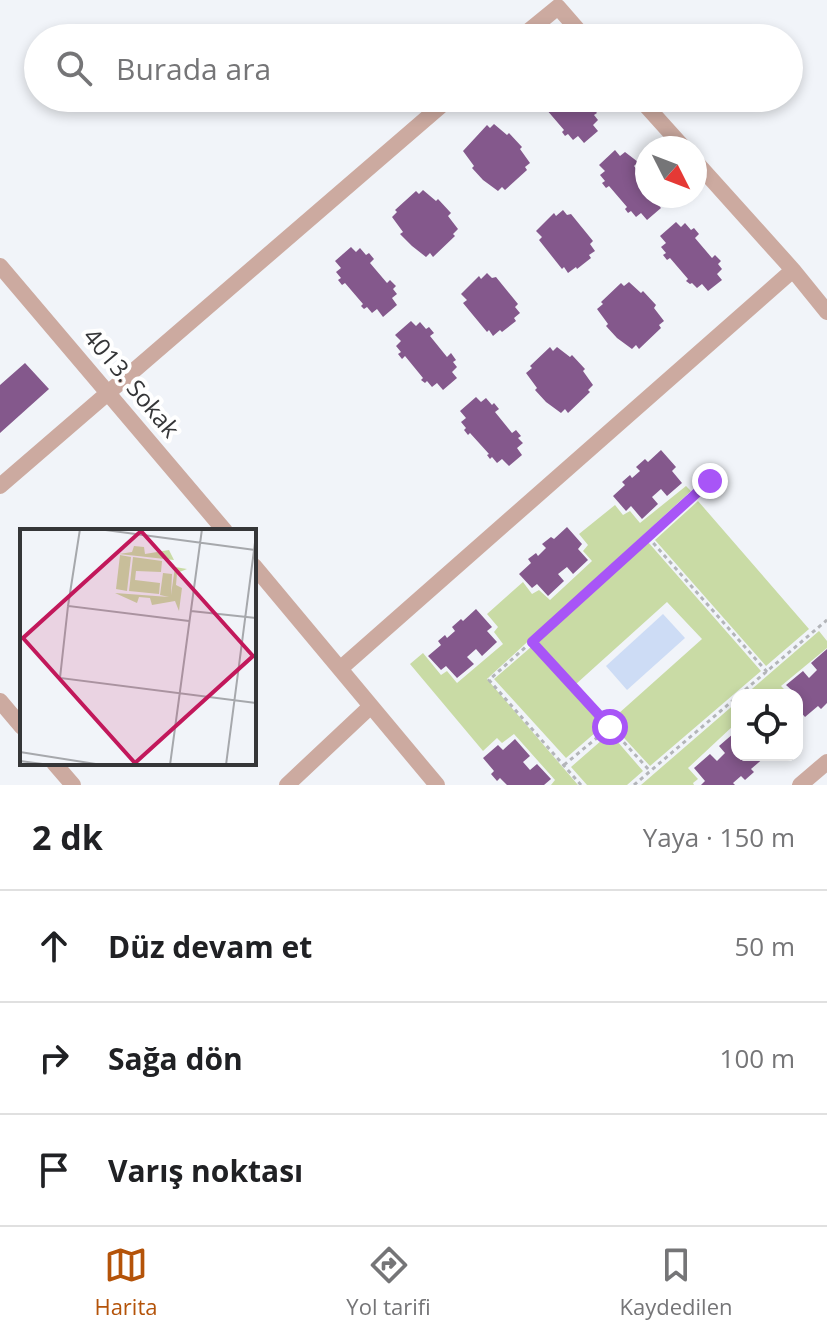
<!DOCTYPE html>
<html lang="tr">
<meta charset="utf-8">
<style>
body{margin:0;font-family:"Open Sans",sans-serif;background:#f6f6f6;color:#202124}
.controls{position:absolute;right:24px;bottom:24px;display:grid;overflow:hidden;border-radius:16px;box-shadow:0 4px 12px #0003}
.controls button{width:72px;height:72px;display:grid;place-items:center;padding:0;border:0;border-bottom:2px solid #e0e0e0;background:#fff;color:#202124;font:40px sans-serif}
.compass{position:absolute;left:635px;top:136px;width:72px;height:72px;border-radius:50%;background:#fff;box-shadow:0 4px 12px #0003;rotate:132deg}
.stop{position:absolute;width:24px;height:24px;margin:-18px;border:6px solid #a855f7;border-radius:50%;background:#fff}
.stop.end{background:#a855f7;border-color:#fff;box-shadow:0 2px 8px #0008}
.list{margin:0;padding:0;list-style:none}
h2{display:flex;justify-content:space-between;align-items:center;height:104px;margin:0;padding:0 32px;font-size:34px}
h2 small{font-size:26px;font-weight:400;color:#757577}
.list li{display:grid;grid-template-columns:52px 1fr auto;gap:24px;align-items:center;box-sizing:border-box;height:112px;padding:0 32px;border-top:2px solid #e0e0e0}
.list b{display:block;font-size:30px;white-space:nowrap}
.list em{font-size:26px;font-style:normal;color:#757577}
.icon{flex:none;width:44px;height:44px;fill:none;stroke:currentColor;stroke-width:2;stroke-linecap:round;stroke-linejoin:round}
.map{position:relative;flex:none;width:827px;height:785px;overflow:hidden}
.search{position:absolute;background:#fff;box-shadow:0 4px 12px #0003;left:24px;right:24px;top:24px;height:88px;display:flex;align-items:center;gap:20px;box-sizing:border-box;padding:0 28px;border-radius:44px;color:#757577;font-size:30px}
.sheet{height:440px;background:#fff}
nav{display:flex;justify-content:space-around;align-items:center;box-sizing:border-box;height:112px;border-top:2px solid #e0e0e0;background:#fff;font-size:22px;color:#757577}
nav a{display:grid;justify-items:center;gap:4px}
nav .on{color:#b45309}
.map>svg:first-child{display:block}
.green{fill:#c9dba5}
.water{fill:#cddcf5}
.building{fill:#84588c}
.lines{fill:none;stroke-linecap:round;stroke-linejoin:round}
.path{stroke:#b3b5b9;stroke-width:3;stroke-dasharray:4 4;stroke-linecap:butt}
.minor{stroke:#ccaaa0;stroke-width:16}
.route{stroke:#a855f7;stroke-width:10}
.labels{text-anchor:middle;stroke-width:8;stroke-linejoin:round;paint-order:stroke}
.street-label{font-size:24px;fill:#353638;stroke:#fff}
.inset-road{fill:none;stroke:#a6a8ac;stroke-width:2}
.view{fill:#c2185b;fill-opacity:0.15;stroke:#c2185b;stroke-width:4}
.inset-edge{fill:none;stroke:#353638;stroke-width:4}
</style>
<div class="map">
<svg width="827" height="785" viewBox="0 0 827 785">
<rect width="100%" height="100%" fill="#f1f4f9"/>
<path class="green" d="M686,486L691,491L487,679L578,785H551L555,780L514,734L502,743L497,738L483,751L410,664L423,653L441,675L447,671L457,683L503,644L494,632L498,627L487,614L523,582L532,594L539,590L550,600L592,561L583,551L588,545L579,534L615,505L623,515L630,511L640,523Z
M698,501L809,629L766,666L655,540Z
M648,542L761,671L650,766L613,726L622,719L618,714L702,639L667,602L576,684L538,642Z
M819,631L827,641V648L781,686L790,695H745Z
M531,647L603,726L566,758L494,679Z
M737,702V730L733,726L688,768L698,779L693,783L694,785H641Z
M610,733L643,771L627,785H587L571,767Z"/>
<path class="water" d="M663,614L685,638L627,690L606,666Z"/>
<path class="building" d="M536,98H578L588,109L591,106L597,113L594,115L598,120L593,125L598,131L584,143L578,136L573,140L568,134L565,136L562,132L564,130L546,109L543,111L539,107L542,104Z
M494,124L507,135L509,133L522,147L520,149L530,163L525,167L527,170L505,190L502,187L498,191L483,180L472,168L474,166L463,151L487,125L490,128Z
M615,150L620,156L625,152L638,162L634,166L647,182V196H663L656,202L661,208L647,220L641,213L636,217L631,211L628,213L625,209L627,207L609,186L606,188L602,183L605,181L600,175L605,171L599,165Z
M423,190L436,201L438,199L451,213L448,216L458,229L453,234L455,236L433,257L430,253L426,257L412,246L400,234L403,232L392,217L397,212L395,210L416,191L419,194Z
M563,210L567,215L571,214L593,241L590,244L595,251L589,255L591,258L577,269L576,267L568,273L564,267L562,269L539,240L542,237L536,231L554,213L556,216Z
M676,222L681,227L685,223L691,230L694,228L699,234L695,238L712,258L715,255L721,261L718,264L722,269L717,274L722,280L708,291L702,284L697,288L692,283L690,284L686,281L688,279L670,258L667,260L663,255L666,253L661,247L666,243L660,236Z
M351,247L356,252L360,248L366,255L369,253L374,259L370,263L387,283L390,280L396,286L393,289L397,294L392,298L397,305L383,317L377,309L372,313L367,307L364,309L361,306L363,304L345,283L342,285L338,280L341,278L336,272L341,268L335,261Z
M487,273L492,278L496,277L518,304L515,307L520,313L514,318L516,321L502,332L500,330L493,336L489,330L487,332L463,303L467,300L461,294L479,276L481,279Z
M629,282L641,293L643,291L656,305L654,308L664,321L659,325L661,328L639,349L636,345L632,349L617,338L606,326L608,324L597,309L603,304L601,302L621,283L624,286Z
M411,321L416,326L420,322L426,329L429,327L434,333L430,336L447,357L451,353L456,360L453,362L457,367L452,372L457,378L443,390L437,383L432,387L427,381L425,383L421,380L423,378L405,356L402,359L398,354L401,352L396,346L401,341L395,335Z
M550,347L553,351L557,347L570,357L572,355L585,369L583,371L593,385L588,390L590,392L568,413L565,409L561,413L546,402L535,390L537,388L526,373L532,368L530,366Z
M25,363L49,389L0,433V385Z
M476,397L481,402L486,398L492,405L494,403L499,409L495,412L512,433L516,430L521,436L518,438L523,443L517,448L522,455L509,466L502,459L497,463L492,457L490,459L487,455L489,454L470,433L468,435L464,430L466,428L461,422L466,418L460,411Z
M661,450L676,467L672,471L682,483L667,496L661,489L652,497L658,504L642,519L631,506L626,511L613,496L625,485L622,482L630,475L632,478L640,471L636,467L645,459L648,462Z
M567,527L582,544L578,549L588,560L573,574L567,567L558,574L564,581L548,596L537,584L532,588L519,574L531,563L528,559L536,553L538,556L546,548L542,544L551,537L554,539Z
M476,609L492,627L487,631L497,642L482,656L476,649L467,657L474,664L457,678L446,666L441,670L428,656L441,645L438,641L445,635L447,638L455,631L452,627L461,619L463,621Z
M827,649V703L821,709L818,706L805,717L797,708V695L786,685L803,671L809,678L817,670L811,663Z
M734,733L737,736V755H763L765,757L751,769L754,772L745,780L741,776L733,783L735,785H701L705,781L694,768L710,754L717,761L725,753L719,746Z
M515,739L530,756L523,762L530,770L537,764L551,779L544,785H507L500,778L497,781L491,774L494,771L483,758L498,745L503,750Z"/>
<g class="lines">
<path class="path" d="M648,537L767,672
M532,642L650,771
M739,695L827,620
M564,765L610,727
M581,785L489,680L710,481
M634,785L737,697"/>
<path class="minor" d="M520,38L558,7L585,38
M639,98L684,148
M695,161L793,270
M0,266L225,531
M0,486L450,98
M254,566L437,785
M341,668L793,270L827,312
M0,701L22,727
M54,763L73,785
M287,785L370,707
M800,785L827,762"/>
</g>
<g class="lines">
<path class="route" d="M610,727L532,642L710,481"/>
</g>
<g class="labels">
<g class="street-label">
<text transform="translate(131 383) rotate(50)" y="8">4013. Sokak</text>
</g>
</g>
<g transform="translate(20 529)">
<rect width="236" height="236" fill="#f1f4f9"/>
<path d="M114,17L124,18L125,25L149,21L154,31L99,25L112,23ZM100,26L111,28L107,62L96,60ZM113,28L142,32L141,43L116,42L115,51L140,54L139,65L109,62ZM155,38L167,40L157,44L156,56L162,59L159,82L155,72L132,76L130,69L119,68L117,74L95,64L149,68L140,66L143,44L152,45L151,66Z" fill="#c9dba5"/>
<path class="inset-road" d="M60,0L48,77L169,92M78,0L235,21M48,77L40,149L236,174M171,82L236,89M0,223L82,236M0,232L30,236M150,236L182,0M206,236L236,6"/>
<path class="view" d="M121,2L233,127L115,234L3,109Z"/>
<rect width="236" height="236" class="inset-edge"/>
</g>
</svg>
<div class="controls">
<button><svg class="icon" aria-label="locate" viewBox="0 0 24 24"><circle cx="12" cy="12" r="6"/><path d="M12 2v4M12 18v4M2 12h4M18 12h4"/></svg></button>
</div>
<svg class="compass" viewBox="-18 -18 36 36"><path d="M0-13l5 13h-10z" fill="#e53935"/><path d="M0 13l5-13h-10z" fill="#757577"/></svg>
<div class="stop" style="left:610px;top:727px"></div>
<div class="stop end" style="left:710px;top:481px"></div>
<div class="search"><svg class="icon" aria-label="search" viewBox="0 0 24 24"><circle cx="10" cy="10" r="6"/><path d="M15 15l6 6"/></svg>Burada ara</div>
</div>
<section class="sheet">
<h2>2 dk<small>Yaya · 150 m</small></h2>
<ul class="list">
<li><svg class="icon" aria-label="ahead" viewBox="0 0 24 24"><path d="M12 20V5M6 11l6-6 6 6"/></svg><div><b>Düz devam et</b></div><em>50 m</em></li>
<li><svg class="icon" aria-label="right" viewBox="0 0 24 24"><path d="M7 20v-9h11M14 6l5 5-5 5"/></svg><div><b>Sağa dön</b></div><em>100 m</em></li>
<li><svg class="icon" aria-label="arrive" viewBox="0 0 24 24"><path d="M6 21V4h12l-3 4 3 4H6"/></svg><div><b>Varış noktası</b></div></li>
</ul>
</section>
<nav>
<a class="on"><svg class="icon" aria-label="map" viewBox="0 0 24 24"><path d="M3 6l6-2 6 2 6-2v14l-6 2-6-2-6 2zM9 4v14M15 6v14"/></svg>Harita</a>
<a><svg class="icon" aria-label="directions" viewBox="0 0 24 24"><path d="M12 3l9 9-9 9-9-9zM9 14v-3h6M13 9l2 2-2 2"/></svg>Yol tarifi</a>
<a><svg class="icon" aria-label="saved" viewBox="0 0 24 24"><path d="M7 4h10v16l-5-4-5 4z"/></svg>Kaydedilen</a>
</nav>
